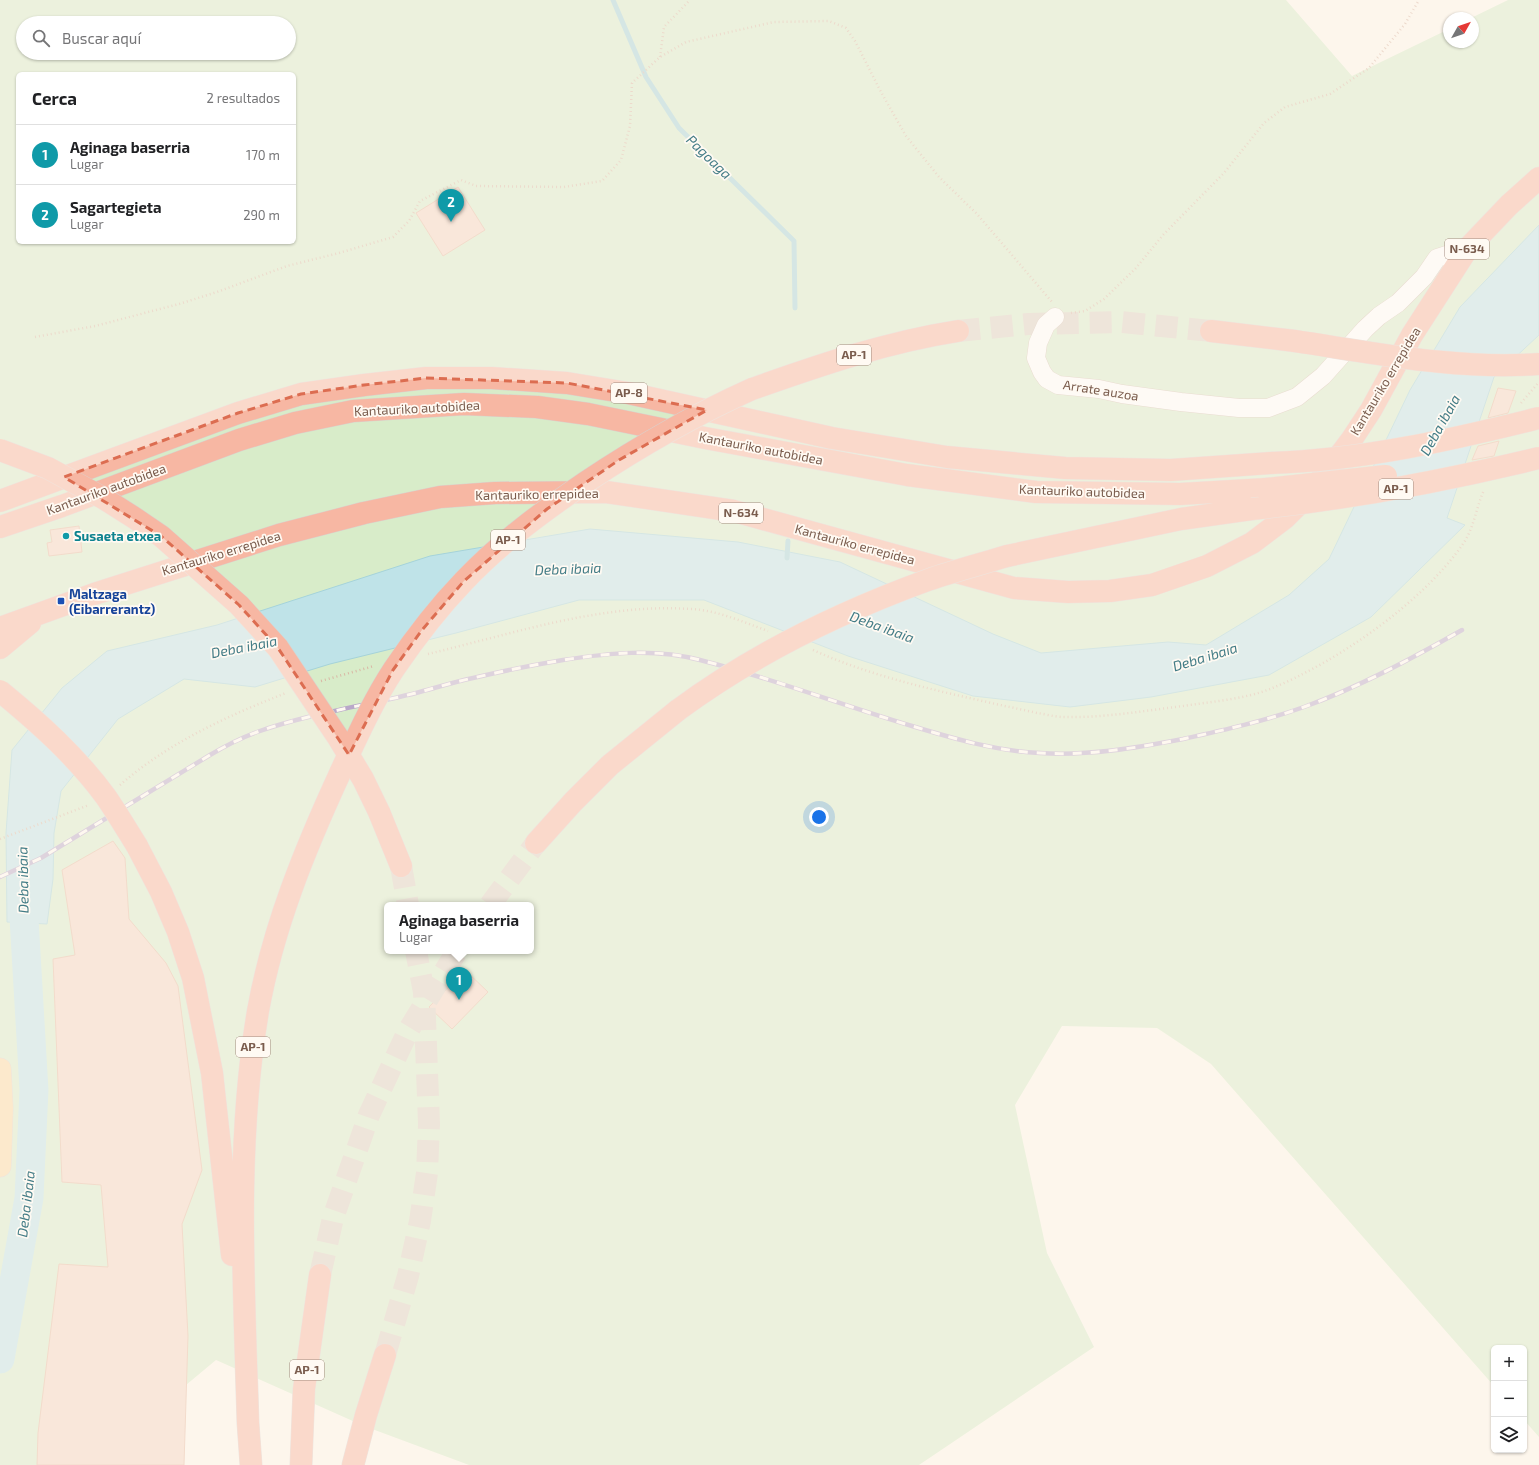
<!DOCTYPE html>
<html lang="es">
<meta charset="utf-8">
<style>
body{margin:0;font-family:"Exo 2",sans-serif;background:#f2f2f2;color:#202124}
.controls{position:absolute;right:12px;bottom:12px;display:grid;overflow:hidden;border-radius:6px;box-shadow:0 1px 3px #0004}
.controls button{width:36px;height:36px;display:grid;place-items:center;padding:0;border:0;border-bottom:1px solid #e0e0e0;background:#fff;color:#202124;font:20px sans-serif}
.compass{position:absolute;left:1443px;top:12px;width:36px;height:36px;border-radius:50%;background:#fff;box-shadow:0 1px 3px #0004;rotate:50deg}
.you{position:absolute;left:819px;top:817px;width:14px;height:14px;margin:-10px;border:3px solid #fff;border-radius:50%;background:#1a73e8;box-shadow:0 0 0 6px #1a73e833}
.badge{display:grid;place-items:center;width:26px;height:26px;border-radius:50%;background:#1a73e8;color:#fff;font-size:13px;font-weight:700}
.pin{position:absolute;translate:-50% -33px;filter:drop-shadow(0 1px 2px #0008)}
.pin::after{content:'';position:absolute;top:21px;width:14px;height:12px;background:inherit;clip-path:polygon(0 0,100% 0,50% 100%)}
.popup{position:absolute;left:384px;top:902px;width:150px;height:52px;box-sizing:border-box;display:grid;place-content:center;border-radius:6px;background:#fff;filter:drop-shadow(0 1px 3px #0005);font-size:13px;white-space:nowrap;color:#757577}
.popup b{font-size:15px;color:#202124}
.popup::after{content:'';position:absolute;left:50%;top:100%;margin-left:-8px;border:8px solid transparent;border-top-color:#fff}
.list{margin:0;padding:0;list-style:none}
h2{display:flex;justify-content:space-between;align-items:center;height:52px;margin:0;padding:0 16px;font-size:17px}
h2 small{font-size:13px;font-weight:400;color:#757577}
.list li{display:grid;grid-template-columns:26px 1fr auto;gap:12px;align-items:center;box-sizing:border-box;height:60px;padding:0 16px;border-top:1px solid #e0e0e0}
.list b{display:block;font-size:15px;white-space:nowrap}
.list p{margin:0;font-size:13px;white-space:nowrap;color:#757577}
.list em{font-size:13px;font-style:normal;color:#757577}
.icon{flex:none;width:22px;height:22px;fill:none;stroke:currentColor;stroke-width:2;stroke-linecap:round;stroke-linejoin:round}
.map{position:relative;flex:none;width:1539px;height:1465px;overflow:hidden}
.search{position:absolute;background:#fff;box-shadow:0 1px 3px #0004;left:16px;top:16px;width:280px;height:44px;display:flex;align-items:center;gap:10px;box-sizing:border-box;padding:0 14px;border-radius:22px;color:#757577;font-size:15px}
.panel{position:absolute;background:#fff;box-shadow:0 1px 3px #0004;left:16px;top:72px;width:280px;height:172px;border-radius:6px}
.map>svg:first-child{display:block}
.green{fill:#d8ecc9;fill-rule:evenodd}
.water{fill:#bfe3e8;stroke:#a5d3da}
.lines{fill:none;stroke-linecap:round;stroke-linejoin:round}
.stream{stroke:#a5d3da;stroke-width:5}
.river{stroke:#bfe3e8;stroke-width:29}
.building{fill:#f3d5c3;stroke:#e6bba3}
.highway-tunnel{stroke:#dcd0c4;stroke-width:22;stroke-dasharray:22 11;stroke-linecap:butt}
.street-casing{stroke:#d1beb0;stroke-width:19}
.primary-casing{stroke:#dad1cd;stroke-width:23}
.highway-casing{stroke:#dad1cd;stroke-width:23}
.path{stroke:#d9b8a5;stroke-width:2.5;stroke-dasharray:1 3;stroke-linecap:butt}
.street{stroke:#fff;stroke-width:18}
.primary{stroke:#fbd9a5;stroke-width:22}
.highway{stroke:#f7b7a3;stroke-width:22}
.rail-casing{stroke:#b9a8c9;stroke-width:4.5}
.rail{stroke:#fffaf3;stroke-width:3;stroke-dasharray:9;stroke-linecap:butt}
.highway-bridge-casing{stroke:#dad1cd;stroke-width:23;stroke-linecap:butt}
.highway-bridge{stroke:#f7b7a3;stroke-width:22}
.marked{fill:none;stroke:#dc6d51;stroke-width:3;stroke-dasharray:8 5;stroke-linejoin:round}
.culture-dot{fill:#0f9aa8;stroke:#fffaf3;stroke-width:1.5}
.transit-dot{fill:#1a4fb4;stroke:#fffaf3;stroke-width:1.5}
.labels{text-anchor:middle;stroke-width:3.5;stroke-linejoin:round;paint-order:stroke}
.shield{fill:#fffaf3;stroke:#a28b7f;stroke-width:1}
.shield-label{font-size:12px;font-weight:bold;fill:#7a5c4d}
.street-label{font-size:13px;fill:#7a5c4d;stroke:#fffaf3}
.culture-label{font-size:13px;font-weight:bold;fill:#0d838f;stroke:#fffaf3;text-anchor:start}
.transit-label{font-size:13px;font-weight:bold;fill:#164399;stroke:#fffaf3;text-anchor:start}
.water-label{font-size:14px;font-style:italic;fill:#437c86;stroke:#fffaf3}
</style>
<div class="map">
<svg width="1539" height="1465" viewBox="0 0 1539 1465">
<rect width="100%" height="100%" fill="#fdf6ec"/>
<path class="green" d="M0,0H1286L1352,76L1449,29V42H1473V18H1471L1508,0H1539V1437L1524,1420V1348H1494V1386L1211,1064L1157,1028L1062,1026L1015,1105L1047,1253L1094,1347L919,1465H469L364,1426L216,1360L90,1465H0ZM23,23H289V53H23ZM18,74H294V242H18ZM387,905H531V951H387Z"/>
<path class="water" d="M1539,225V335L1494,377L1447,518L1465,525L1371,617L1269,675L1151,697L1070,707L973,696L848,656L704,600H579L456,633L330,664L255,687L184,679L118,719L61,791L54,833L53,879L47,924L7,922L6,833L12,750L62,688L107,651L217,625L430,556L590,529L738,542L840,562L993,634L1041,653L1168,642L1206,645L1289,595L1329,559L1410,390L1460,307Z"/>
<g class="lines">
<path class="stream" d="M613,0L646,77L679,128L794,241L795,308
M787,558L788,541"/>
<path class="river" d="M0,1359L29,1198L34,1090L22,884"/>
</g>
<path class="building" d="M458,187L485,230L443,256L416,213Z
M1498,388L1516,391L1508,413L1488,418Z
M1499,441L1494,456L1472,460L1478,446Z
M79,526L82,552L49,556L47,543L52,542L50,530Z
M113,841L125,858L129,919L166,963L178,986L202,1170L182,1224L188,1336L184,1465H37L38,1433L59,1264L108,1267L101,1185L62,1182L53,959L75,955L62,870Z
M465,970L488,992L452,1029L429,1007Z"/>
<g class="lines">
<path class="highway-tunnel" d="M958,331L1028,324L1121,322L1211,331
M401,866L408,905
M490,905L536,843
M320,1275L333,1218L369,1115L408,1031L457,951
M385,1355L408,1276L420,1221L427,1173L429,1124L424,992L416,951"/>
<defs>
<path id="street" d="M1055,317L1046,325L1038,343L1036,358L1042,372L1047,379L1058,385L1099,389L1122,394L1181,402L1239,408H1268L1297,397L1323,376L1365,329L1379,316L1398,303L1424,277L1437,258L1468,248"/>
<path id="primary" d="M0,1069L2,1108L0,1166"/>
<path id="highway" d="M1211,331L1295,341
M752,389C820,365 887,342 958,331
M0,501L238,413L301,394L364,385L426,378H492L567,383L628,393L832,438L947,457L1065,468L1171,470L1271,463
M0,527L62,506L239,440L295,423L353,411L464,404L537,407L588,414L705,438L907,475L1036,492L1180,494L1266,489
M1007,556L1181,519L1252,509
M0,628L94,594L279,535L364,513L440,497L495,493L606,492L734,511L1014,588L1068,592L1110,591L1152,585L1207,566L1252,543L1285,518L1305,498L1325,475L1352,439L1371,410L1412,335L1468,248L1509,205L1539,178
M0,648L30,623
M379,812L401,866
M536,843L573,802L610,765L678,710
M137,846L161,892L178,932L193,978L212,1073L232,1255
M251,1465L248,1423C244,1286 235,1147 258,1011C273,927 305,849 341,771
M301,1465L304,1389L320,1275
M353,1465L366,1415L385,1355"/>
</defs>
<use href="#street" class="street-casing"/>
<use href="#primary" class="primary-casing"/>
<use href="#highway" class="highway-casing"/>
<path class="path" d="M660,57L664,27L690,0
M1071,313L1085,311L1104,299L1136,268L1163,235L1224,173L1264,123L1285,107L1330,94L1369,68L1405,24L1419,0
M35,337L95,326L179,304L217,292L287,266L339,253L393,237L409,221L420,201L461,180L476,186L564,187L602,181L621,160L630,126L632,83L660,57L686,42L774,22L829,21L846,28L855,41L881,92L906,136L939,177L977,214L1052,302
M1521,403L1539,382
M813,650C868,675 929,689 987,702C1004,706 1020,709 1037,713C1045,714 1055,717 1063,717C1103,718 1143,711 1183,706C1209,702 1245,699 1270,689C1337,662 1422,603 1463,544C1474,528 1476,508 1484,490
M428,654C512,634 602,603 690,609C717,610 743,622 768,631
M321,681L374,666
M120,785C168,743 227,716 286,693
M0,839L89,805"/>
<use href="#street" class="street"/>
<use href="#primary" class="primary"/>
<use href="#highway" class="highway"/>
<defs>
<path id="rail" d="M0,877L41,858L210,755C225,746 241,738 257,732C308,714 363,706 416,693C435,688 454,682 473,678C503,671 533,665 563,660C609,653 654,648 700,660C772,678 841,705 912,726C955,739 996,751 1040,753C1088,756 1136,748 1183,739C1224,730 1265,721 1304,707C1359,687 1411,659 1462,630"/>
</defs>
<use href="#rail" class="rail-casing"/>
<use href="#rail" class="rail"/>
<defs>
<path id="highway-bridge" d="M1295,341C1375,353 1458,370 1539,364
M0,450L48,468L103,498L133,517L161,536L239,605L278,648L339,739L363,779L379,812
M1271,463C1362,460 1451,440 1539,418
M1266,489L1386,476
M1252,509C1349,499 1444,481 1539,458
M0,691C39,723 76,756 106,797C117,813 127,830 137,846
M678,710C754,654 840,612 928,580C954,571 981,564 1007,556
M341,771C357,737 373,701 394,669C415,638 438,608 464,581C500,543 542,512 586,482C640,446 692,416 752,389"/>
</defs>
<use href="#highway-bridge" class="highway-bridge-casing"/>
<use href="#highway-bridge" class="highway-bridge"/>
</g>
<path d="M0 0H1539V1465H0ZM426,378L567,383L707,410L619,460L547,509L464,581L422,630L393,670L349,755L278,648L239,605L161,536L64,477L238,413L301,394L364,385Z" fill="#fdf6ec" fill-opacity=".55" fill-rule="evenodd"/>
<path class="marked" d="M426,378L567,383L707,410L619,460L547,509L464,581L422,630L393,670L349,755L278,648L239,605L161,536L64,477L238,413L301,394L364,385Z"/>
<circle class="culture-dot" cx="66" cy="536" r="4"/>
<rect class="transit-dot" x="57" y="597" width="8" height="8" rx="2"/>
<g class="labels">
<g class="shield">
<rect x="1445" y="239" width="44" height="20" rx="3"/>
<rect x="837" y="345" width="34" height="20" rx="3"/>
<rect x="611" y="383" width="36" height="20" rx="3"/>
<rect x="1379" y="479" width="34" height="20" rx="3"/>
<rect x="719" y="503" width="44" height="20" rx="3"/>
<rect x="491" y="530" width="34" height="20" rx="3"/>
<rect x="236" y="1037" width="34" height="20" rx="3"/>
<rect x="290" y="1360" width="34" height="20" rx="3"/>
</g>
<g class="shield-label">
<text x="1467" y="253">N-634</text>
<text x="854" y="359">AP-1</text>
<text x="629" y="397">AP-8</text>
<text x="1396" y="493">AP-1</text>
<text x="741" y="517">N-634</text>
<text x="508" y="544">AP-1</text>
<text x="253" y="1051">AP-1</text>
<text x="307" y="1374">AP-1</text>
</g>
<g class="street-label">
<text transform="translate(1385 381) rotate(-59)" y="5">Kantauriko errepidea</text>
<text transform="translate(1101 390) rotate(9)" y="5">Arrate auzoa</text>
<text transform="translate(417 408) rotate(-3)" y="5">Kantauriko autobidea</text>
<text transform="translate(761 448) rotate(11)" y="5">Kantauriko autobidea</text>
<text transform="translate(106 489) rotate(-20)" y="5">Kantauriko autobidea</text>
<text transform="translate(1082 491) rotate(2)" y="5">Kantauriko autobidea</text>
<text transform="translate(537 494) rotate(-1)" y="5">Kantauriko errepidea</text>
<text transform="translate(855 544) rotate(15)" y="5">Kantauriko errepidea</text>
<text transform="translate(221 553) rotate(-17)" y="5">Kantauriko errepidea</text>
</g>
<g class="culture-label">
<text x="74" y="541">Susaeta etxea</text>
</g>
<g class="transit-label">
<text x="69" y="599">Maltzaga<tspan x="69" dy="15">(Eibarrerantz)</tspan></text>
</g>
<g class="water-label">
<text transform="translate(709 157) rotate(44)" y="5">Pagoaga</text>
<text transform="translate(1440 425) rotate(-61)" y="5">Deba ibaia</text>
<text transform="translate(568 569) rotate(-2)" y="5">Deba ibaia</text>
<text transform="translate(882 627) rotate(20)" y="5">Deba ibaia</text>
<text transform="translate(244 647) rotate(-11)" y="5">Deba ibaia</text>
<text transform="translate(1205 657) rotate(-17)" y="5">Deba ibaia</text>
<text transform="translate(23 880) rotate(-91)" y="5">Deba ibaia</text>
<text transform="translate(26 1204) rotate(-83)" y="5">Deba ibaia</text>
</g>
</g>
</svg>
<div class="controls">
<button>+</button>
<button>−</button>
<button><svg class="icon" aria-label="layers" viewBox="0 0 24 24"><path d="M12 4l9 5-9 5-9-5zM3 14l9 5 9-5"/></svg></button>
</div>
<svg class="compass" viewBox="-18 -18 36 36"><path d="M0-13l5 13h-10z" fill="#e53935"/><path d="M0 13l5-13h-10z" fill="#757577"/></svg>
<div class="you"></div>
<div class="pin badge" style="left:459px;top:1000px;background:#0f9aa8">1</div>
<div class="popup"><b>Aginaga baserria</b>Lugar</div>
<div class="pin badge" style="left:451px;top:222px;background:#0f9aa8">2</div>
<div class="search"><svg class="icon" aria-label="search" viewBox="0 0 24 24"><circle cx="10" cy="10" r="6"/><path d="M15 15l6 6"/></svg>Buscar aquí</div>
<section class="panel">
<h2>Cerca<small>2 resultados</small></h2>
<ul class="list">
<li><span class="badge" style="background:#0f9aa8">1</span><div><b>Aginaga baserria</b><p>Lugar</p></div><em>170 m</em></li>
<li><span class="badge" style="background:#0f9aa8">2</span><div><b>Sagartegieta</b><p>Lugar</p></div><em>290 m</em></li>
</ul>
</section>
</div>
